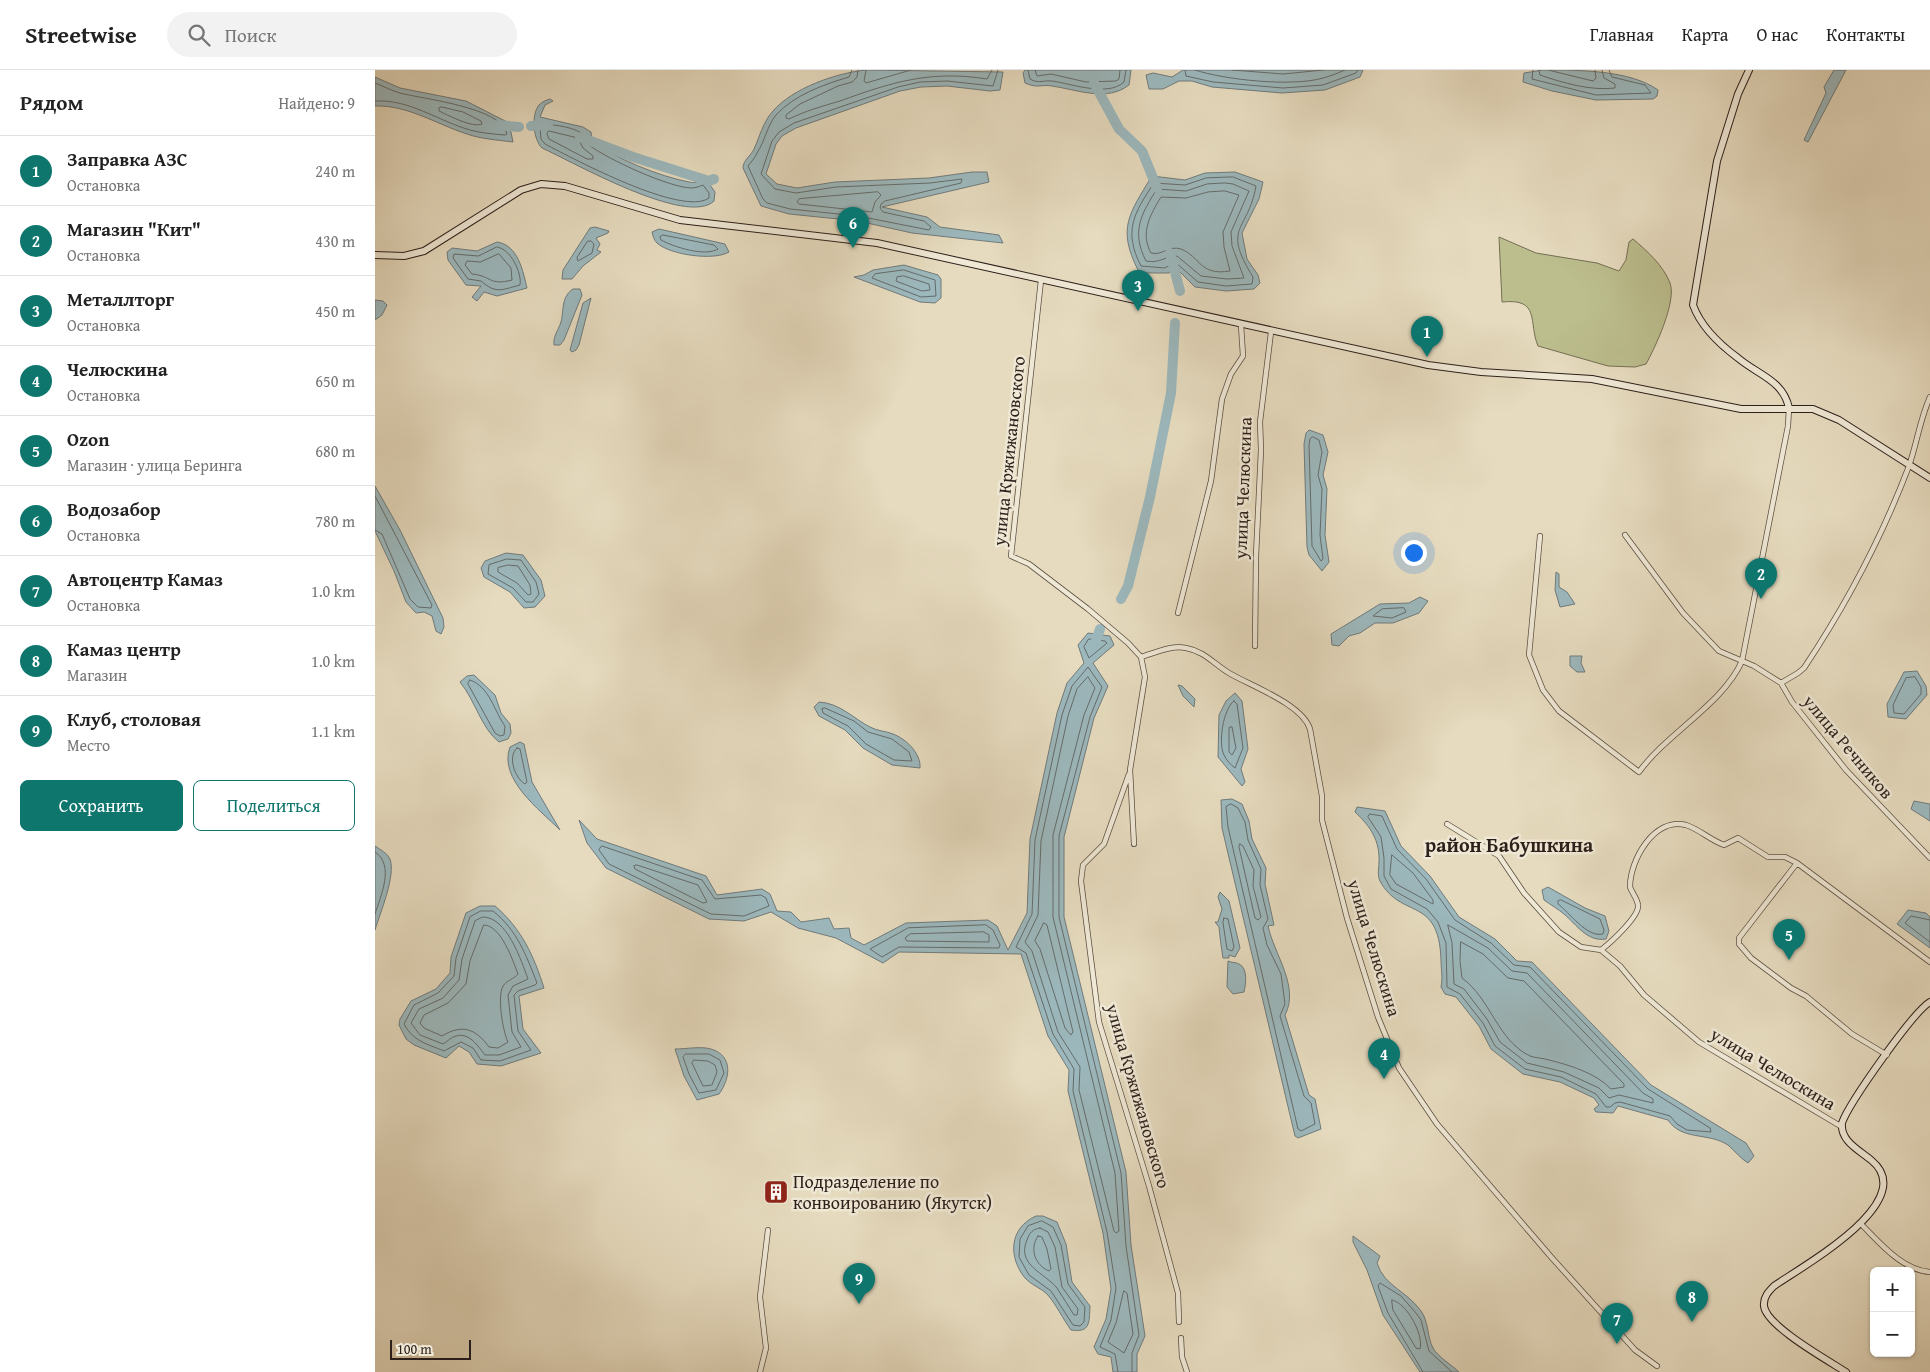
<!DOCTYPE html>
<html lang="ru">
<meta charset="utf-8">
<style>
body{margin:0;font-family:"Gentium Book Plus",serif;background:#f2f2f2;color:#222}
.controls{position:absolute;right:15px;bottom:15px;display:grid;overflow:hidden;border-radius:8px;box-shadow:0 1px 4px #0004}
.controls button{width:45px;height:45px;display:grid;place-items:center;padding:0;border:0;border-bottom:1px solid #e0e0e0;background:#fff;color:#222;font:25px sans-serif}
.scale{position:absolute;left:15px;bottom:12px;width:81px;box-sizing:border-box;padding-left:5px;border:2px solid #2d1f1a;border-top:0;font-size:14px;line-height:18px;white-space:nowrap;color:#2d1f1a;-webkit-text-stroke:4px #efe8d5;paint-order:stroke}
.you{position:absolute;left:1038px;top:482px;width:18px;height:18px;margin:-12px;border:4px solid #fff;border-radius:50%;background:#1a73e8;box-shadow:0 0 0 8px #1a73e833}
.badge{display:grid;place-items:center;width:32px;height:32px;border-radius:50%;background:#0f766e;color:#fff;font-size:16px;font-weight:700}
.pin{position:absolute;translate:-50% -41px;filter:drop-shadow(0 1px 2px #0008)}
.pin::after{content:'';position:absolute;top:26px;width:18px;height:15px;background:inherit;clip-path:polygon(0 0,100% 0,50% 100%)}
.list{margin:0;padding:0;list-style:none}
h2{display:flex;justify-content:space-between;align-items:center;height:65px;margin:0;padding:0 20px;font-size:21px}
h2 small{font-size:16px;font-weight:400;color:#767676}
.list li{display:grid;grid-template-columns:32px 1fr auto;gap:15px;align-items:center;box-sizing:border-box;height:70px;padding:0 20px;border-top:1px solid #e0e0e0}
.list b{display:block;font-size:19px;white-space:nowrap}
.list p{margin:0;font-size:16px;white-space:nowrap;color:#767676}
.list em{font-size:16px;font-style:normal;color:#767676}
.actions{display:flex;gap:10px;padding:15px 20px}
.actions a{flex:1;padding:11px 0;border:1px solid #0f766e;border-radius:8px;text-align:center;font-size:18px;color:#0f766e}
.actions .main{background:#0f766e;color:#fff}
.icon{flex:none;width:28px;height:28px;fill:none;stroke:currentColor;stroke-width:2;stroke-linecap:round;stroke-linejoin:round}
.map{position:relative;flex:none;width:1555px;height:1302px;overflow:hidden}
header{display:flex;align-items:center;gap:30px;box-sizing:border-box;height:70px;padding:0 25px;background:#fff;border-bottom:1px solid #e0e0e0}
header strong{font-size:24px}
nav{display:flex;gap:28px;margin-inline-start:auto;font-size:18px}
.search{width:350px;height:45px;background:#f2f2f2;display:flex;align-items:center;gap:12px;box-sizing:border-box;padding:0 18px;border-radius:28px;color:#767676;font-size:19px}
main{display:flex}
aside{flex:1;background:#fff}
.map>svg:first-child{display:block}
.green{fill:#bcbe8e;stroke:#746e54}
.water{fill:#9cb8bd;stroke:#707b7c}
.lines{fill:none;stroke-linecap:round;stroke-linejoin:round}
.shore{stroke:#646c6c;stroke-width:1}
.river{stroke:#9cb8bd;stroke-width:10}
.street-casing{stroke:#5b4e43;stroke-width:6}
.secondary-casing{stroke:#2d1f1a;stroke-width:8}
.street{stroke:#efe8d5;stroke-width:4.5}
.secondary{stroke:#efe8d5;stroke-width:6}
.labels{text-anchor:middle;stroke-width:5;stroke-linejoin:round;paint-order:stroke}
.street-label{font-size:18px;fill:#2d1f1a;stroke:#efe8d5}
.poi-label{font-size:18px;fill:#2d1f1a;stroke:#efe8d5;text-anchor:start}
.quarter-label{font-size:20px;font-weight:bold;fill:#2d1f1a;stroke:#efe8d5}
</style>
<header>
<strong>Streetwise</strong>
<div class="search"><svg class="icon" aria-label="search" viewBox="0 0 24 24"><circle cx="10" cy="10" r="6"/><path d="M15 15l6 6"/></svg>Поиск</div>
<nav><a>Главная</a><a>Карта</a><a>О нас</a><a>Контакты</a></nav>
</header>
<main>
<aside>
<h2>Рядом<small>Найдено: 9</small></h2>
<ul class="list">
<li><span class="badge">1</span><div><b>Заправка АЗС</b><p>Остановка</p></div><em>240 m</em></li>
<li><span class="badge">2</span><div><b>Магазин &quot;Кит&quot;</b><p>Остановка</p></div><em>430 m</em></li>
<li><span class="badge">3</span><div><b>Металлторг</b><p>Остановка</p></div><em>450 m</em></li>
<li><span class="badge">4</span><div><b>Челюскина</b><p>Остановка</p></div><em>650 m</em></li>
<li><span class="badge">5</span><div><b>Ozon</b><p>Магазин · улица Беринга</p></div><em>680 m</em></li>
<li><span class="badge">6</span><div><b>Водозабор</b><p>Остановка</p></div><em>780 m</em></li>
<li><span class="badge">7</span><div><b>Автоцентр Камаз</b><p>Остановка</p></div><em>1.0 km</em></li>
<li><span class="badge">8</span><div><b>Камаз центр</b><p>Магазин</p></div><em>1.0 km</em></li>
<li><span class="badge">9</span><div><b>Клуб, столовая</b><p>Место</p></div><em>1.1 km</em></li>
</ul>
<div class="actions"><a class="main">Сохранить</a><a>Поделиться</a></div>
</aside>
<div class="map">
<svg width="1555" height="1302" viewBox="0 0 1555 1302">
<rect width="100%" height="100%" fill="#e6dbbf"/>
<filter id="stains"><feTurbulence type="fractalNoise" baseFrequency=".004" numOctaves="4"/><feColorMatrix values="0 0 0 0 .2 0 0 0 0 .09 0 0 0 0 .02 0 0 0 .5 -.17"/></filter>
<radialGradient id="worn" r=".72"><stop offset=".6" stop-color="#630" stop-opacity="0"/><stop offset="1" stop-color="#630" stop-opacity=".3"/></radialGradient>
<path class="green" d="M1124,167L1161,183L1222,193L1244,201L1251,190L1254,172L1258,169C1272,181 1288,195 1295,213C1302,231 1280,278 1271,294L1260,297L1233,296L1163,276C1153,252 1166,228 1127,232Z"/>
<path class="water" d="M491,0L628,2L625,20L615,21L572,16L546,17L525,21L421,58L407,66L401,74L391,104L402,114L422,118L460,112L554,108L597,102H612L614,112L507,137L552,147L565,157L624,165L628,173L537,163L483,151L414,144L386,136L368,98C368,90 376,86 379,79C385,66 388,52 398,41C418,18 461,3 491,0Z
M650,0H756L754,15C732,32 703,20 677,16C665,14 664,19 650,13L648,3Z
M808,0H988L985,7L950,20L907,23L837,17L817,11H804L788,19H774L771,5L778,3L797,7Z
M1168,0C1204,0 1255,0 1283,20L1282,26L1278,29L1221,30L1177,21L1148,12L1149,3Z
M1459,0H1471L1433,72L1429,70L1451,23L1449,17Z
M0,7L25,18L91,31L134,53L138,72C123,70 106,69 92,64C61,54 33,35 0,36Z
M175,29L178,31L170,35L165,47L208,57L216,62L217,72C243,89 283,106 314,112C321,114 325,109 332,111L340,122L339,131C312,157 198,92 167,78C158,69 156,45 164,35C167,32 171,30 175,29Z
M860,102L888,112L884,129L867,163L872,189L883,205L885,213L879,219L851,221L820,217L799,196L794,203H772L763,200C742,158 754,144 777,106L810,110L830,103Z
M220,157L234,161L233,163L221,168L225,174L222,180L226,182L208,196L197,209H187L188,200L215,158Z
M284,159L350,174L354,182C339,191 295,185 282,173C279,170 278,166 277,162Z
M122,172C143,175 148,201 152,218L122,226L109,222L102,231L97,227L106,216L91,215L73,190L72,182L77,178L102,181Z
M529,195L563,205L566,209V228L560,233L545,232L479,207L489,205L498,200Z
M198,219H205L207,225L189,270L185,275H179C178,266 183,261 186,252C189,240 186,227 198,219Z
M216,228L204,275L201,280L197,282L195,280L208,233Z
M0,230L8,231L12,235L7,245L0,250Z
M934,360L948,365L953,382L948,405L952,419L950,465L954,492L947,501L934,485L932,477L929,374L931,363Z
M0,416L25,460L68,548L69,557L66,564L61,561L57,546L49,542L41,543L31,532L19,501L0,461Z
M131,483L148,485L166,510L170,526L160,537L149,538L135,522L109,507L106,498L110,491Z
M1181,502L1184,504V517L1192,522L1200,534L1185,537L1180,520Z
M1045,527L1053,531L1044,543L1018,553H1000L985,563L974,566L964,576L957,575L956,564L1005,534L1034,533Z
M713,563L735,566L739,575L718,593L733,616L719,648L689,767V847L751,1102L756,1175L770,1266L762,1284V1302H738L736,1287L723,1284L719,1277L731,1249L736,1219L728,1163L693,1021L694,1000L673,966L646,884L524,882L508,893L461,868L423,858L396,842L369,851L334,849L231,798L212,773L204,750L222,769L331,806L342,825L387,819L395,824L402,841L416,842L426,852L454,848L459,859L474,858L476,868L489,875L531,853L613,850L622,856L633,880L652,843L655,769L682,643L692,613L709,593L703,575Z
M1195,586H1207L1206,593L1210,602H1202L1195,596Z
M1542,601L1551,616L1552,625L1531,649L1513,647L1512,634L1529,602Z
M99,605L120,625L126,643L135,654L136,663L133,669L124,672C106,658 100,630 85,612L92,606Z
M803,615L807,616L820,629L819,637L808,626Z
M860,623L867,631L873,679L866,699L870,712L867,716L843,687L844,645L851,631Z
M444,632C465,633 479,649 495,657C502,661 511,661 518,664C531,669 546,683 545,698L517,695L488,678L470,660L444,646L439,637Z
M145,672L149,674L157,712L185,760C165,740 123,709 135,677Z
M857,729L867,734L874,751L877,769L891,798L890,814L899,855L893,856C899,884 925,917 910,945L934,1025L940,1029L946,1059L923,1068L920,1066L847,758L846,730Z
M1539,731L1555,734V751L1536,739Z
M982,737L1010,741L1026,776L1055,806L1084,847L1120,869L1142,891L1157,892L1276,1015L1371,1073L1379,1086L1373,1093C1365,1088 1360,1081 1353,1075C1333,1062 1307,1071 1293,1050L1243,1036L1238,1043L1221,1042L1219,1039L1224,1035L1219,1028L1185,1012L1148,1004L1116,979L1104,956L1081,927L1070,924L1066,917C1068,907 1066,900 1066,890C1064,825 1026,850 1005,811C1002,805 1004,798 1004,792C1005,770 995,756 980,742Z
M0,776C6,780 12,783 15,789C21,806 5,843 0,860Z
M1173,817L1210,838L1230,846L1234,861L1231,869C1212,872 1202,855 1189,844C1183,839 1176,835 1169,830L1167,820Z
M845,822L854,831L865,878L860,887L854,885V888H848C846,875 845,868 844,857L840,852H843L847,839L843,827Z
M105,836H120C146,858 159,886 169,918L144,926L148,959L166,983L126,996L102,994L94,982L84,976L71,988L39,975L31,969L24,955L25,949L36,931L61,919L75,903L76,887L91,843Z
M1533,840L1551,843L1555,847V878L1522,854Z
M853,891C857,893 861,892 864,894C873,898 871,914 869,922L858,924L852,917Z
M300,979C311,979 326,976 336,979C359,986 355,1009 344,1024L322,1030L309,1006Z
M661,1146H668L682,1152L691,1174L697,1212L715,1236C714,1252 716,1263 696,1260C688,1249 681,1234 672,1224C666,1218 656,1215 650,1208C633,1187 634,1158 661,1146Z
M978,1166L1005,1186L1002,1193C1009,1216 1032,1221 1046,1241C1054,1252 1052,1267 1058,1278C1063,1287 1077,1295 1084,1302H1045L1008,1245L992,1200L978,1172Z"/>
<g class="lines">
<path class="shore" d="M477,0L474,7C450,14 419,25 401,45C392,56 390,71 382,83C380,88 376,92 373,96L388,129L392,133L415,139L483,146L554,160L556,157L549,151L508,142L505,138L506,134L510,131L586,113L587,109L555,113L461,117L421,123L400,119L386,104L397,71L404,62L419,53L523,17L545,12L572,11L618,16L623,0
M483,0L482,7L477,12L463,16L425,34L411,45V48L414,49C430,41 448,36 465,31C517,12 556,0 612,9L617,0
M491,0L489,11L491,13L536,0
M653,0L655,9C663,14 669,10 677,11C697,14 733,27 749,12L751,0
M660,0L662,6L676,4L711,12L741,11L744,9L745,0
M810,0L811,6L838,12L908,18L948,15L981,3L983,0
M820,0C850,10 918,17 948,8C956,6 963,3 970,0
M857,0L908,4L949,0
M1158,0L1157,9L1221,25L1276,23L1270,15L1237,7L1234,0
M1164,0L1165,5C1188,13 1216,21 1240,18V14L1229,8L1227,0
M1173,0L1218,11L1221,8L1220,0
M0,13C8,16 17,21 25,23C47,29 127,37 132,64L130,65C118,64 106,63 95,60C63,51 35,29 0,31
M67,37L88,42L106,51L107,54C97,58 75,46 64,41V38Z
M168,54C182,55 200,57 211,66L214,75C232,89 295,118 317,118C321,118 325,116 328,115L334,123V128C307,147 199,89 170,74L166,69L165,57Z
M174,61L203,68L208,78L218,86V89H212L174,69L172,64Z
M858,107L881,116C873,162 846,156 878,207L877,214L851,216L823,212L800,192L790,198L766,196C748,161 759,143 779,113L810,115L831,108Z
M850,113L858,114L874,121L856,162L857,176L869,208L852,209L826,206L802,186C790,186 784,194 771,191C756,162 766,144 782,119L811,121L832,114Z
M850,121L864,125L848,162L849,177L855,201C824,206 826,187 806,179C794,175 787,186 776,183C765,163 775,145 786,127L811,128L833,122Z
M503,122L506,125L500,132L497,142L424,134L422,132L424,129Z
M288,165L339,175L343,179C330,187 299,177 286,170L285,167Z
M213,171H216L219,174L217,183L203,191L202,188Z
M122,177C136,179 147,203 145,215C126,220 121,224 106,211L93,209L78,188L79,184L103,186Z
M124,184L136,198L137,210C114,216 117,206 97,204L90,195L92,191L105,192Z
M529,200L560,210L561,226L546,227L497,208L500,204Z
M529,206L554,214L555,220L547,221L521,211L522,207Z
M938,367L944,370L947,382L943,405L947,419L945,465L948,489L946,491L937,476L934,375L935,369Z
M0,426L57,535L56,538L43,537L35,529L7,464L0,460
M132,489L146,490L161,512L164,524L158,532H151L138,518L113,504L114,495Z
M133,495L143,496L155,515L156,524L153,525L142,513L123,502V498Z
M1029,538L1031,542L1017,548L998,546L1007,539Z
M714,569L730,571L732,573L714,588L709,577Z
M713,607L720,618L709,645L678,765V847L740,1103L744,1161L741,1163L739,1161L704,1020L705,997L683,962L657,881L650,872L663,845L666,771L693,646L702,619Z
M1540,607L1546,617V624L1529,644L1519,643L1518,635L1531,608Z
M95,610C115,617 119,641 130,656L129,665L125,666L120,663L93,614Z
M859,631L862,634L868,678L860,698C856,695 851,690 849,685C843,673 848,639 859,631Z
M450,638L479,651L493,662L517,669L534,682L537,691L519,690L491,674L473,656L448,643L447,639Z
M857,657L861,678L857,685L854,682V658Z
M142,678L145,679L152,712L150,714C140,708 132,687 142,678Z
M856,734L863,738L870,752L873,770L886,799L885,815L893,849L888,858L892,875L906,904L910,934L905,946L929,1026L936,1033L940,1054L926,1061L923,1059L853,757L851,737Z
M995,744L1007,746L1022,779L1051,809L1080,850L1116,873L1139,895L1155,897L1273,1019L1335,1058L1336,1062L1312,1060L1302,1054L1295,1046L1245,1032L1240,1033L1235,1037H1231L1221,1024L1186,1007L1150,999L1120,976L1108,953L1085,924L1072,917L1071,873L1063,852L1052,839L1016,819L1009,806V788L1006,767L993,747Z
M865,774L868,776L879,800L878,816L886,847L883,850L880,848L864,777Z
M227,776L327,810L340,829L386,825L391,828L394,836L369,846L336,844L234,794L224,780Z
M0,782C20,795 6,825 0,844
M1017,785L1038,803L1058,830V834L1021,814L1015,805Z
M262,795L323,815L332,832L328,833L260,799L259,796Z
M1186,830L1225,849L1229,860L1228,864C1212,868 1194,842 1183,834V831Z
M106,841H118C142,860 151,885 162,913L160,915L143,921L139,925L143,961L156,980L125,991L106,990L98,978L86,972L69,981C52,974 38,971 29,954L39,935L63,923L79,906L81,888L95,847Z
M108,847C132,847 146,890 153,909L138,916L133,925L137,962L146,977L124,985H110C103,976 94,962 81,966C76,967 72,972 68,974L45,965L36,953L44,939L68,928L84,910L87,889L100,851Z
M849,848L853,849L859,877L857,881L852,879L848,853Z
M1555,850L1536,846L1530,853L1555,872
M669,853L672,855L698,962L696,965L690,958L665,879L660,871Z
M109,855C126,855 138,891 143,904C139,909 132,910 128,916C122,927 128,962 133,972L123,978L114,977C100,958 87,954 67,966L49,958L45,953L49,945L73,933L91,914L95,891Z
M611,855L618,860L625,875L624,878L524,877L507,887L495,879L533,858Z
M1073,855L1113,878L1137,901L1152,903L1268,1023L1278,1029V1033L1244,1025L1234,1028L1224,1018L1189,1002L1152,993L1125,972L1112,949L1089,919L1079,914L1077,873Z
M609,862L614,865V872L532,871L530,868L535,864Z
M1086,872L1108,884L1133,908L1149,911L1249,1014V1017L1236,1019C1221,1003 1194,995 1174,990C1168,988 1160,988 1155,986C1122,970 1116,929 1087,908L1085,891Z
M311,984H334L345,990L349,1003L341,1020L324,1023L314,1004L308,987Z
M319,990L333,991L340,995L342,1002L337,1015L328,1016L317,993Z
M667,1151L678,1157L686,1175L693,1214L710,1237L709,1252L705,1256L698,1255L676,1221L654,1205L644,1187L645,1169L653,1156Z
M665,1158L673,1162L680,1177L687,1217L703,1239L702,1245H699C693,1236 688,1227 682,1218C670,1203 641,1195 652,1170C654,1163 658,1159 665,1158Z
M663,1166L667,1167L672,1179L676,1199L674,1201C660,1195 654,1179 663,1166Z
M749,1221L752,1223L758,1264L749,1283L733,1272L741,1253Z
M1017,1230C1032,1233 1049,1265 1045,1279L1041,1278L1018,1240Z
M743,1302L740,1284L725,1277L736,1250L741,1218L732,1162L698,1021L699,999L678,964L651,883L641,877L657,844L660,770L687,645L697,616L713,597L727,617L715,647L684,766V847L746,1103L751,1176L764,1265L757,1283V1302
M1048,1302L1013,1243L1003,1216L1005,1213L1026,1226L1041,1243L1046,1250L1054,1281L1077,1302"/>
<path class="river" d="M719,13L744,59L767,81L782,118
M123,55L144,57
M156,56L173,55
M205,67L258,87L334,111L339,109
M795,183L805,221
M746,529L753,516L775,427L796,323L800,253
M719,576L725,559"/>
<defs>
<path id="street" d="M666,210L636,486L654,494L713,539L753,573L766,587L770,607L755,700L759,774
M1250,465L1308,543L1344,581L1379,596L1406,613L1417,632L1471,700L1555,788
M1165,466L1154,585L1168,620L1184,641L1264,702C1292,663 1348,634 1367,591L1413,356L1414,338
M803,543L836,411L847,329L856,304L868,286L866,255
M880,576L881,486L886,380L885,352L896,262
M766,587C780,583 796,575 811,578C829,581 839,594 854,603C876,616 927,634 935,659L947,726V750L972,848L1003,947L1024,998L1062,1054L1177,1188L1260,1280L1282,1296
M1406,613L1423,603L1429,598C1471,535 1507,467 1534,396C1542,373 1545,349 1555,327
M754,704L729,774L708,795L706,811L724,952L774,1116L803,1223L804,1252
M1072,754L1124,786L1149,823L1184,862L1206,877L1226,880L1245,896L1269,925L1324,972L1467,1057
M1226,880C1235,873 1265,846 1263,835C1262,828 1257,823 1255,817C1255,790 1279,747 1311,755C1324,759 1335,770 1349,775L1363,768L1393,787H1410L1422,793
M1512,985L1477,964L1431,926L1416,918L1376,888L1364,874V868L1422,793L1555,892
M1486,1154C1505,1173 1527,1200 1555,1202
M806,1268L807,1287L812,1302
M385,1302L391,1278L385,1227L393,1160"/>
<path id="secondary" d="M1374,0L1363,24L1342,91L1318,235C1326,257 1344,274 1363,288C1383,305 1408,310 1414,338
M0,185L29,186L49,181L146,120L166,114L190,116L305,150L502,173L1053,295L1106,302L1217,309L1366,339H1438L1464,350L1555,408
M1471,1302C1454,1291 1391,1256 1389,1236C1388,1227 1394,1221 1399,1216C1426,1197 1547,1131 1496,1090C1484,1080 1465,1071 1467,1053C1474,1033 1538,942 1555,932"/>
</defs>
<use href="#street" class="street-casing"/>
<use href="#secondary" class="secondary-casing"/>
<use href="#street" class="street"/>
<use href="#secondary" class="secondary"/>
</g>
<defs>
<symbol id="building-square" viewBox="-11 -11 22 22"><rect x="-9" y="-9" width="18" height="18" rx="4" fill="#8f2418" stroke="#efe8d5"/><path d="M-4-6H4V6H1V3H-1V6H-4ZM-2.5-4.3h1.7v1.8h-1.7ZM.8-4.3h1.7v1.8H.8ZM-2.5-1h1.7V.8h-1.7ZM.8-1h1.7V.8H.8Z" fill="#fff"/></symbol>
</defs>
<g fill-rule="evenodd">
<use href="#building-square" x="387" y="1108" width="28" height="28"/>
</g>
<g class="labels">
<g class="street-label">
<text transform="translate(634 381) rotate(-84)" y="6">улица Кржижановского</text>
<text transform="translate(868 418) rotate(-88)" y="6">улица Челюскина</text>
<text transform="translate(1473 677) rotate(50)" y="6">улица Речников</text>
<text transform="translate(999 878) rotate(73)" y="6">улица Челюскина</text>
<text transform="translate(1398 999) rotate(31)" y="6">улица Челюскина</text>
<text transform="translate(763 1026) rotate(74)" y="6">улица Кржижановского</text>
</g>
<g class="poi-label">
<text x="418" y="1118">Подразделение по<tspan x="418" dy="21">конвоированию (Якутск)</tspan></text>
</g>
<g class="quarter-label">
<text x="1134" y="782">район Бабушкина</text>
</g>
</g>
<rect width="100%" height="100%" filter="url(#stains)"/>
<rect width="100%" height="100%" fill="url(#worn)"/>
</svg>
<div class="controls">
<button>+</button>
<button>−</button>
</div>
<div class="scale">100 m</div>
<div class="you"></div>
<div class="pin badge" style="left:1052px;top:287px">1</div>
<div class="pin badge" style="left:1386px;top:529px">2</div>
<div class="pin badge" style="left:763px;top:241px">3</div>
<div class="pin badge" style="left:1009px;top:1009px">4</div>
<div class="pin badge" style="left:1414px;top:890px">5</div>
<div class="pin badge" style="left:478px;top:178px">6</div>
<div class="pin badge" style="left:1242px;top:1274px">7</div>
<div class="pin badge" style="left:1317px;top:1252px">8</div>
<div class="pin badge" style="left:484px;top:1234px">9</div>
</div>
</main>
